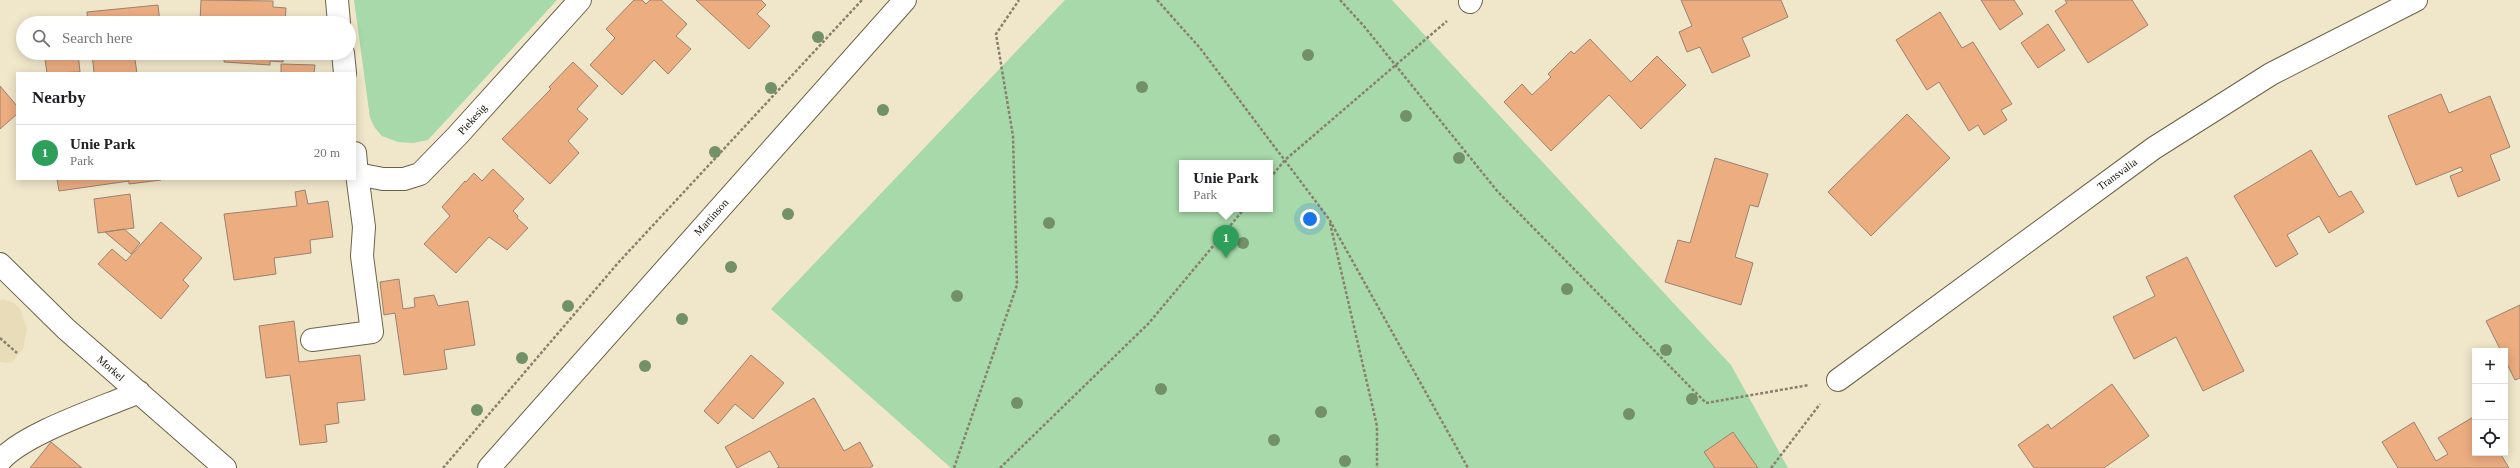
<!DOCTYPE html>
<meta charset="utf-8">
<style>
body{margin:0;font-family:"Times New Roman",serif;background:#f2f2f2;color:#202124}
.controls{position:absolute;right:12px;bottom:12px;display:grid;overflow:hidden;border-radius:0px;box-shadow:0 2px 10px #0003}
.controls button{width:36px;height:36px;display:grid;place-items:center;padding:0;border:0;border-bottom:1px solid #e0e0e0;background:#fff;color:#202124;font:20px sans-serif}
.you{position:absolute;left:1310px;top:219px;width:14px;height:14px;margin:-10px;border:3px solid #fff;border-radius:50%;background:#1a73e8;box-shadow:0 0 0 6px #1a73e833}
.badge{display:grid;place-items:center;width:26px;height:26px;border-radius:50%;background:#7130a5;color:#fff;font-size:13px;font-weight:700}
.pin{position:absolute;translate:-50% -33px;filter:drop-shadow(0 1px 2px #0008)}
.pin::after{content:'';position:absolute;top:21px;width:14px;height:12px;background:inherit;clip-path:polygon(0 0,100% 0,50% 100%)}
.popup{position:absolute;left:1179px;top:160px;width:94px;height:52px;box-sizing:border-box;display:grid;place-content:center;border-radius:0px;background:#fff;filter:drop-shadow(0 1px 3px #0005);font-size:13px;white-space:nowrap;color:#757577}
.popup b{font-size:15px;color:#202124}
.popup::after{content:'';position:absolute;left:50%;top:100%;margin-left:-8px;border:8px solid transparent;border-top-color:#fff}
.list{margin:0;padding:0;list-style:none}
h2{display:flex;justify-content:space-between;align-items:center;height:52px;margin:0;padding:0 16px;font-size:17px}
h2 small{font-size:13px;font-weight:400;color:#757577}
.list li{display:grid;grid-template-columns:26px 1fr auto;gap:12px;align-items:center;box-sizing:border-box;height:56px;padding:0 16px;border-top:1px solid #e0e0e0}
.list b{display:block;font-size:15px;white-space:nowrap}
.list p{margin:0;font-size:13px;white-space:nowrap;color:#757577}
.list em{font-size:13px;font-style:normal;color:#757577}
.icon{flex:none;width:22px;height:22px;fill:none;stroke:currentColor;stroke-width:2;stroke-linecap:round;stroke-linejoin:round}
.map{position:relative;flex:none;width:2520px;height:468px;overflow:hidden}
.search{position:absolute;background:#fff;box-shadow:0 2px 10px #0003;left:16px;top:16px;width:340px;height:44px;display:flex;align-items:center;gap:10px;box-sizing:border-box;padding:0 14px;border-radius:22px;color:#757577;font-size:15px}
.panel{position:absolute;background:#fff;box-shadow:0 2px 10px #0003;left:16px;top:72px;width:340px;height:108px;border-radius:0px}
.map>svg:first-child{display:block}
.built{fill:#e9ddb9}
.green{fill:#a7d9ab;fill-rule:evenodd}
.building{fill:#ecad81;stroke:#9b8271}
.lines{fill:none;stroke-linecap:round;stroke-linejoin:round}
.minor-casing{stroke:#6a6248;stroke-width:24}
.path{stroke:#87816d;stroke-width:2.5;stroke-dasharray:3 2;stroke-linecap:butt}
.minor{stroke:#fff;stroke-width:22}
.tree{fill:#729169}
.labels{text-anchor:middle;stroke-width:4;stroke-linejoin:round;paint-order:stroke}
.street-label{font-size:11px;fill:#151208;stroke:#fff}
</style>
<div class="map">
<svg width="2520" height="468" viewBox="0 0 2520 468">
<rect width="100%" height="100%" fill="#f0e7ca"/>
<path class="built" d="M2,299L14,303L20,309L27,328L23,349L11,363L0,362V301Z"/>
<path class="green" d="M354,0H557L428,140L413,143L398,142L382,136L375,128L370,118Z
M1065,0H1392L1731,365L1788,468H951L771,309ZM1182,163H1270V209H1182Z"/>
<path class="building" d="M201,0L273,1V7L286,8L285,23H200Z
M634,0H642L646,4L650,0H661L687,24L676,36L691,49L668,74L654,60L622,95L590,65L615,38L606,29Z
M696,0H761L766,5L757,14L770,26L749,49Z
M1681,0H1781L1788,17L1742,38L1750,56L1712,73L1700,47L1687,52L1679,32L1692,26Z
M1981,0H2014L2023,14L2000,30Z
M2065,0H2132L2148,25L2088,63L2055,11L2067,3Z
M158,5L160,23H88L87,12Z
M1940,12L1962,48L1973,42L2012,104L2001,110L2007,120L1984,135L1978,125L1969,131L1939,82L1927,90L1896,40Z
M2048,24L2065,50L2038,68L2021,43Z
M1590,39L1631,82L1657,56L1686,85L1641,129L1609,95L1551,151L1504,102L1522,84L1532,95L1551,77L1548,74L1571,51L1574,54Z
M44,53H78L80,72L47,73Z
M92,53H134L137,73H94Z
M225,53H283V62L270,61V65L224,62Z
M573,62L598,86L577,109L588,119L568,141L579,153L550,184L502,139L551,89L549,87Z
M281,64L315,65L314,73H281Z
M0,86L17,106V114L0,129Z
M2441,94L2449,113L2490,96L2510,147L2490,155L2500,180L2458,197L2450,176L2463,171L2461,167L2416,185L2388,116Z
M1907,114L1950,158L1871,236L1828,192Z
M2311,150L2339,197L2351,191L2364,212L2329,233L2319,216L2287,235L2298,254L2276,267L2234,196Z
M1715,158L1768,174L1758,207L1750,205L1735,257L1753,263L1741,305L1665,282L1678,240L1690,243Z
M493,169L524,199L513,211L518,216L517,218L528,228L507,250L489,237L456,273L424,244L450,216L442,207L465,181L466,182L474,173L482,181Z
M57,179H160L161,180L129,184V181L59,191Z
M305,190L308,204L328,201L333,237L310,240L311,253L274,258L276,274L234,280L224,214L297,206L295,192Z
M130,194L134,228L98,233L94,199Z
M161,222L202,258L183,280L189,286L161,319L98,264L112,249L126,261Z
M124,229L140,243L131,254L105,232Z
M2187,257L2244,371L2203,391L2176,337L2134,359L2113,317L2155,296L2146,277Z
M399,279L403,309L415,307L414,298L434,295L438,306L468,301L475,345L444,350L447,369L404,375L395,313L384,315L380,282Z
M2520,305V378L2515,380L2505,360V351H2501L2486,321Z
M294,321L299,362L360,355L365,400L337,403L339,423L325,425L327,442L300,445L290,375L266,378L259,326Z
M751,355L784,383L753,419L735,404L718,424L704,411Z
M2112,384L2149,436L2104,468H2034L2018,445L2048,424L2051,429Z
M814,398L844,451L860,442L873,466L869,468H777L779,467L770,451L737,468L725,447Z
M2475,416V453H2500L2509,468H2398L2382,442L2414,422L2436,461L2448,454L2438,438Z
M1733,432L1758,468H1715L1704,452Z
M51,442L82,468H30Z"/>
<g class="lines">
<defs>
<path id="minor" d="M337,0L339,23
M1470,2L1471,0
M343,53L345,73
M355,153L357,174L383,179H404L420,174L458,135L580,0
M0,264L66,329L225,468
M312,340L372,332L362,256L364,227L357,174
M1838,380L2154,148L2271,74L2416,0
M0,461C24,433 102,408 139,392
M489,468L905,0"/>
</defs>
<use href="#minor" class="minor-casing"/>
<path class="path" d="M1157,0L1200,48L1329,219L1468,468
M1340,0L1363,25L1498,192L1706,403L1809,385
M1270,178L1285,160L1447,21
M1330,223L1377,426V468
M0,338L17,353
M443,468L618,263L862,0
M954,468L1017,285L1013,136L996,34L1019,0
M1000,468L1149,323L1244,209
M1771,468L1820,404"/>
<use href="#minor" class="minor"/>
</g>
<g class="tree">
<circle cx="818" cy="37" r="6"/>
<circle cx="1308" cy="55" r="6"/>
<circle cx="1142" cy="87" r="6"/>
<circle cx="771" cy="88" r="6"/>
<circle cx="883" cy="110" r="6"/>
<circle cx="1406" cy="116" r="6"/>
<circle cx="715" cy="152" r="6"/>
<circle cx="1459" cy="158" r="6"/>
<circle cx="788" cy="214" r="6"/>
<circle cx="1049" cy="223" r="6"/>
<circle cx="1243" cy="243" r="6"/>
<circle cx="731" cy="267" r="6"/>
<circle cx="1567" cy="289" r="6"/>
<circle cx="957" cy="296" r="6"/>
<circle cx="568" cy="306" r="6"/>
<circle cx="682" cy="319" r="6"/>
<circle cx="1666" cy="350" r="6"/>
<circle cx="522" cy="358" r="6"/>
<circle cx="645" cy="366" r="6"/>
<circle cx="1161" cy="389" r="6"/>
<circle cx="1692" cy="399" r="6"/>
<circle cx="1017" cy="403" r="6"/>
<circle cx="477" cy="410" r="6"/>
<circle cx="1321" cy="412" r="6"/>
<circle cx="1629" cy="414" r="6"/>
<circle cx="1274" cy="440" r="6"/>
<circle cx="1345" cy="461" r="6"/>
</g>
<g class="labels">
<g class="street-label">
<text transform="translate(472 119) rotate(-48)" y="4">Piekesig</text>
<text transform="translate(2117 174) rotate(-36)" y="4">Transvalia</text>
<text transform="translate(711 217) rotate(-48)" y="4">Martinson</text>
<text transform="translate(111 368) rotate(41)" y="4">Morkel</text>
</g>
</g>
</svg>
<div class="controls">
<button>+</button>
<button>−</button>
<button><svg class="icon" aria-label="locate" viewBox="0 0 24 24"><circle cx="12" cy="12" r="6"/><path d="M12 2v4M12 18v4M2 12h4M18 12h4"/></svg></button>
</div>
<div class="you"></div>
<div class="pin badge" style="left:1226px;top:258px;background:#2e9e5b">1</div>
<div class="popup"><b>Unie Park</b>Park</div>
<div class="search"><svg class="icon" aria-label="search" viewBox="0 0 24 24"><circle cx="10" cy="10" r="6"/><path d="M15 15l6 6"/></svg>Search here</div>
<section class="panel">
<h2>Nearby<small></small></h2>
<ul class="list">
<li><span class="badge" style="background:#2e9e5b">1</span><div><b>Unie Park</b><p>Park</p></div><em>20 m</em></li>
</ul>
</section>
</div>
